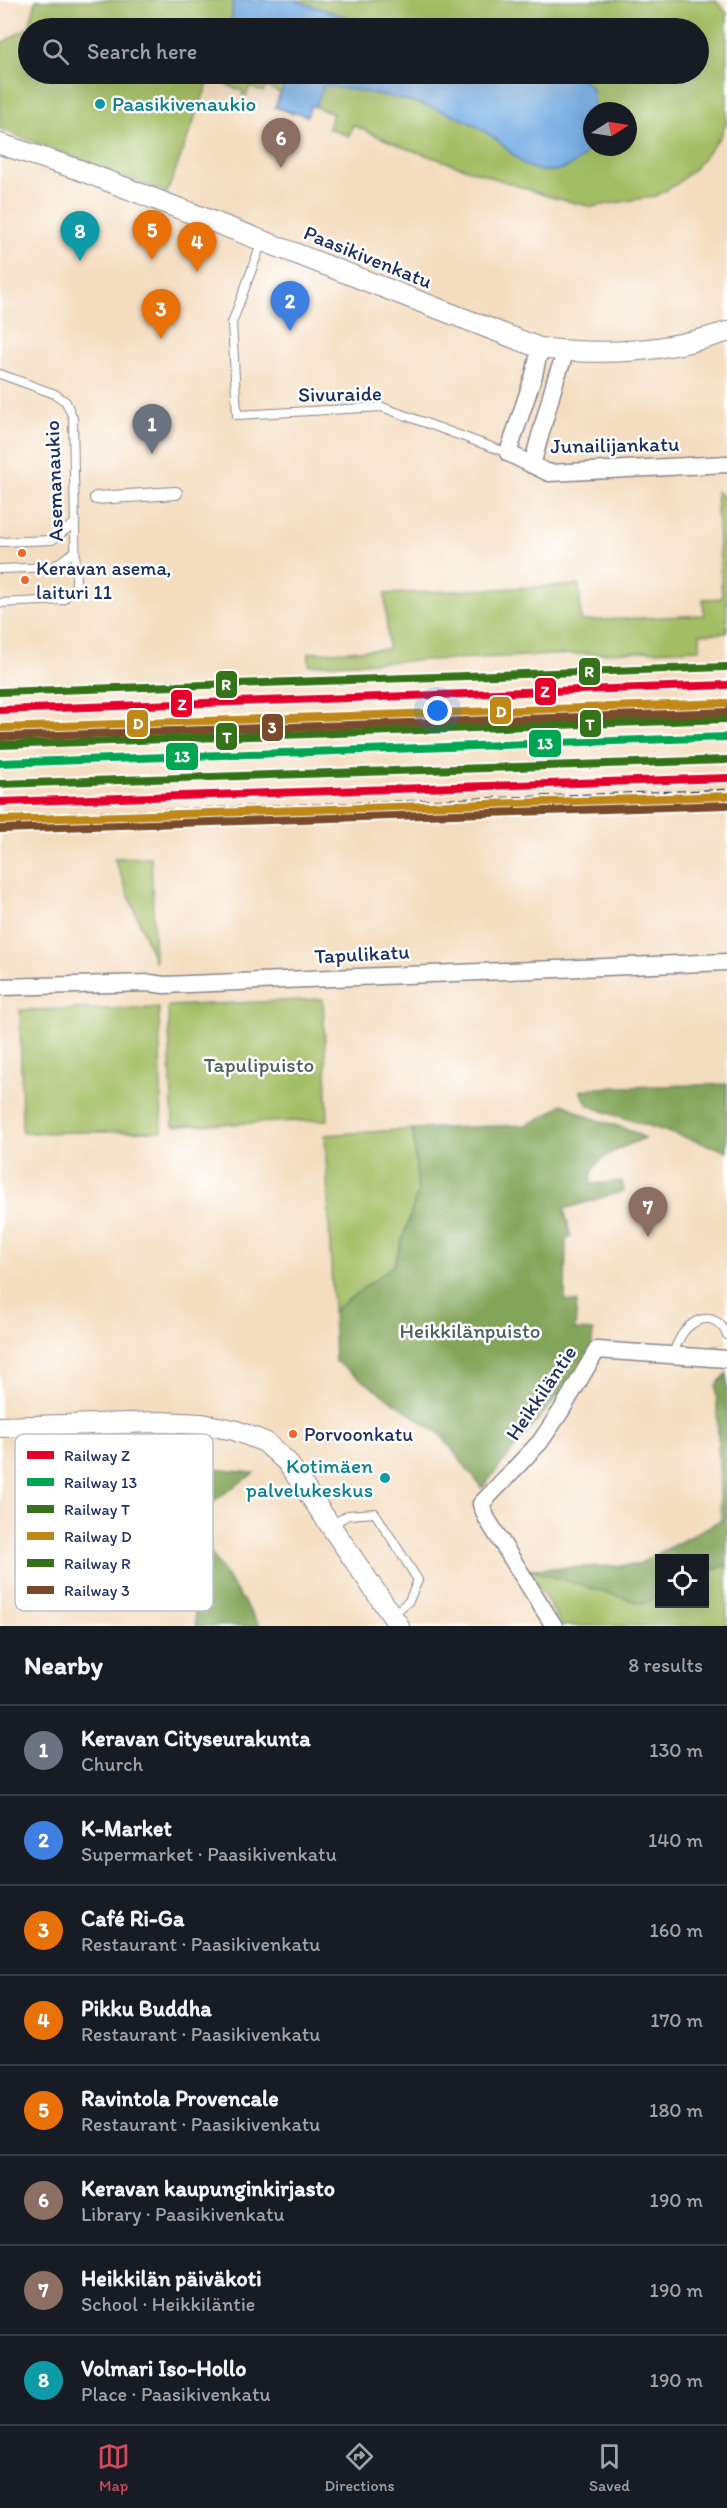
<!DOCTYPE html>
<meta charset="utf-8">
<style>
body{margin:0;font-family:Itim,sans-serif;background:#20242c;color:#f1f3f6}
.controls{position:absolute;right:18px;bottom:18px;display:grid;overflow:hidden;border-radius:0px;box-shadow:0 6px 24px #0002}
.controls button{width:54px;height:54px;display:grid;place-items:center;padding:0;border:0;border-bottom:2px solid #363941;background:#171b24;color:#f1f3f6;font:30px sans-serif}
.compass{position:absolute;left:583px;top:102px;width:54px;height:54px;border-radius:50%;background:#171b24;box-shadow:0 6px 24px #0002;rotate:78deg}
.you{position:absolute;left:438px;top:711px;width:21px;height:21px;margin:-15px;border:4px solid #fff;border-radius:50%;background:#1a73e8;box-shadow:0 0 0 9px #1a73e833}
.badge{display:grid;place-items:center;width:39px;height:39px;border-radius:50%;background:#d1495b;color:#fff;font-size:20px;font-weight:700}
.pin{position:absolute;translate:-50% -50px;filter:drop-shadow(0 2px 3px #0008)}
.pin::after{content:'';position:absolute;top:32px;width:21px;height:18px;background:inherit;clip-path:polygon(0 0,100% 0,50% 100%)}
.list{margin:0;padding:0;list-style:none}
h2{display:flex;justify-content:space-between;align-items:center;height:78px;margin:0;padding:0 24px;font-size:26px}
h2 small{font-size:20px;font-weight:400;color:#9ea1a6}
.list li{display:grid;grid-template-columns:39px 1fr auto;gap:18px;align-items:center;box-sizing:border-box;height:90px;padding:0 24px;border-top:2px solid #363941}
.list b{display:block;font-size:22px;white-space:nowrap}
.list p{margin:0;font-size:20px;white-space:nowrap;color:#9ea1a6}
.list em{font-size:20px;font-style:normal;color:#9ea1a6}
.icon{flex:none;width:33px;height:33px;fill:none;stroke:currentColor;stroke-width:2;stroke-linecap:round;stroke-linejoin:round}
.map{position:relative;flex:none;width:727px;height:1626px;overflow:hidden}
.search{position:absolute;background:#171b24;box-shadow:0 6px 24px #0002;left:18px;right:18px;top:18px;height:66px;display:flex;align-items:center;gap:15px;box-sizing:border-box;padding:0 21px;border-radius:33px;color:#9ea1a6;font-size:22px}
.sheet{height:798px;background:#171b24}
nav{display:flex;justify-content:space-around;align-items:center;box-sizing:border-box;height:84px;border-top:2px solid #363941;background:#171b24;font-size:16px;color:#9ea1a6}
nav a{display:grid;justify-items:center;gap:3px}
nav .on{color:#d1495b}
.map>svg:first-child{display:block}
.green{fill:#a4be65;stroke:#607662;stroke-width:1.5;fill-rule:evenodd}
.forest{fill:#83a55a;stroke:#4f6a5c;stroke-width:1.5}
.water{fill:#76ade4;stroke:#486ea1;stroke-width:1.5}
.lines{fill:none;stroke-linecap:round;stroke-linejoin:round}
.service-casing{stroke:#88868e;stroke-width:10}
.pedestrian-casing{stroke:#88868e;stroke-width:14}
.minor-casing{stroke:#88868e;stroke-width:19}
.tertiary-casing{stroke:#88868e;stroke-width:22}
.service{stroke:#fff;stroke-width:8}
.pedestrian{stroke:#fff;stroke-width:12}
.minor{stroke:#fff;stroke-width:16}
.tertiary{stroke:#fff;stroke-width:20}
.rail{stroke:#1b2f5e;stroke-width:4.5;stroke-dasharray:9 4.5;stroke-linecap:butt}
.rail-1-casing{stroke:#fff;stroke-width:12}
.rail-2-casing{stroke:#fff;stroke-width:12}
.rail-3-casing{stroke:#fff;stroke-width:12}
.rail-4-casing{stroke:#fff;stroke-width:12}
.rail-5-casing{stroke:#fff;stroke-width:12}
.rail-6-casing{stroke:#fff;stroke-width:12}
.rail-1{stroke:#e4002b;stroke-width:8}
.rail-2{stroke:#00a651;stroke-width:8}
.rail-3{stroke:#357219;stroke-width:8}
.rail-4{stroke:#c08818;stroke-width:8}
.rail-5{stroke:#357219;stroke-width:8}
.rail-6{stroke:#7a4b2a;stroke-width:8}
.culture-dot{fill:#0f9aa8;stroke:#fff;stroke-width:2}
.bus-dot{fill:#f26522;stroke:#fff;stroke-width:2}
.labels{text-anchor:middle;stroke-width:5;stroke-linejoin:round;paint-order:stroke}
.bus-label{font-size:20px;fill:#1b2f5e;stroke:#fff;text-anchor:start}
.culture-label{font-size:21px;fill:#0d838f;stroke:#fff;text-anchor:start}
.street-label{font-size:21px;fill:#1b2f5e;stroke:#fff}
.park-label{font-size:21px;fill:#4b6160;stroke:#fff}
.key{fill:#fff;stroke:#bbc1cf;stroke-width:1.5}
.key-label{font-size:16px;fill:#1b2f5e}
.line-badge{stroke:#fff;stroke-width:2}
.badge-label{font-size:16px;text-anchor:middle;font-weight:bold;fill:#fff}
</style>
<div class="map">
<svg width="727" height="1626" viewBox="0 0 727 1626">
<rect width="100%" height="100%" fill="#fff"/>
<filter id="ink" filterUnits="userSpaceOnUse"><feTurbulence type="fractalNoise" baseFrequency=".0167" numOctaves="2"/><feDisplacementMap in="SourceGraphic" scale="12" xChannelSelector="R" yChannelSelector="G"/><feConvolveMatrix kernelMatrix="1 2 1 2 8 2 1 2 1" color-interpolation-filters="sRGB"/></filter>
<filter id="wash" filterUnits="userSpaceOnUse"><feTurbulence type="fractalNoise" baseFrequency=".008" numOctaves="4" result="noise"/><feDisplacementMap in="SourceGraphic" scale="24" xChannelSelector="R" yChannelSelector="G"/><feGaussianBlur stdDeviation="1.35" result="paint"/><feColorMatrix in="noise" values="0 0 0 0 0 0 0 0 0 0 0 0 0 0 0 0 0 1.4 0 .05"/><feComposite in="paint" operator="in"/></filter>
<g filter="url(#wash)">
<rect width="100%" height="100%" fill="#f4ddbf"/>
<path class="green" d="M36,0H715L727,13V122L720,137L697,166L677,184L656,196L592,207L547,196L402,147L353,125L349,136L328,128L333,114L311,105L307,116L294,111L293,114L275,107L280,93L266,87L263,92L250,87L246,96L242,95L243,91L224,84L225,80L211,75L167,193L0,129V44L29,27ZM28,28H698V74H28ZM592,111H628V147H592Z
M716,491L724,497L727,503V633L700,634V649L309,665V653L388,649L385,594L579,585L581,621L704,615L703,599L722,598Z
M151,857L155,962L114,858Z
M323,999L328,1120L173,1126L168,1006Z
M159,1008L162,1131L22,1133L20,1010Z
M413,1129L418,1192L394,1265L333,1311L325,1135Z
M727,1565V1626H562L528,1569L643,1604L659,1594L660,1604H704L705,1572Z"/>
<path class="forest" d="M727,1084V1151L605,1112L588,1105L580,1091L593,1088Z
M562,1104C570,1106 573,1109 580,1113C600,1124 625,1124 644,1138C624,1148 587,1157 591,1184L622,1181L624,1191L564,1209L571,1236L566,1239L565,1301L577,1302L575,1330L593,1331L591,1355L482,1488L441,1435L335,1361L333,1311L394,1265L418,1192L413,1129L526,1125L547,1115Z
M727,1373V1565L705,1572L704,1558H660L659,1594L644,1604L528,1569L637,1565L721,1520L716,1385Z
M179,1466L254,1473L206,1506L210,1552L260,1626H196Z"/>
<path class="water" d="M233,0H294L381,28H231Z
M289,74H565L579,76L592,88L594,111H592C592,121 594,134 591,143C583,166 551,178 529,167C517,161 508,149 498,141C484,130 467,120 450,114C411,98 366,93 324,85L315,107L311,105L307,116L275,107Z"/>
</g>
<g filter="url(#ink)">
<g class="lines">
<defs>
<path id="service" d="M262,242L232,323L237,415L382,407L508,453
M0,374L55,394L66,402L73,418L76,585L63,600L0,603
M0,542L52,540L75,523
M0,569L53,567L75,551
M672,1355C676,1346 680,1335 687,1328C702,1314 719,1316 727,1335
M330,1526L348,1515L375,1513L418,1580L409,1601L392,1615"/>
<path id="pedestrian" d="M96,498L176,493"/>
<path id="minor" d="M540,348L534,375L508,453L549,473L727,464
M532,465L556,378L566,352
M0,987L150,983L164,985L727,962
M554,1626L487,1519L481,1504L540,1442L561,1411L597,1350L727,1359"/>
<path id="tertiary" d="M0,144L77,169L540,348C607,356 663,352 727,332
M0,1427L160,1422L202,1424L234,1430L265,1442L287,1462L399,1626"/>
</defs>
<use href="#service" class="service-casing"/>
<use href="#pedestrian" class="pedestrian-casing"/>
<use href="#minor" class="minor-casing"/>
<use href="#tertiary" class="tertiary-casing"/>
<use href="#service" class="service"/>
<use href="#pedestrian" class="pedestrian"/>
<use href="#minor" class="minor"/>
<use href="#tertiary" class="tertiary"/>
<path class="rail" d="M0,738L727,713
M15,816L727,791"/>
<defs>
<path id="rail-1" d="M0,710L727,685
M0,802L727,778"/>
<path id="rail-2" d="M0,763L727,737"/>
<path id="rail-3" d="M0,745L727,719"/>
<path id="rail-4" d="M1,728L727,703
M1,820L727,796"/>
<path id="rail-5" d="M0,692L726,667
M0,784L726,760"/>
<path id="rail-6" d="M1,737L727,712
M1,829L727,805"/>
</defs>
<use href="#rail-1" class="rail-1-casing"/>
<use href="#rail-2" class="rail-2-casing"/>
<use href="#rail-3" class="rail-3-casing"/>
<use href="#rail-4" class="rail-4-casing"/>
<use href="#rail-5" class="rail-5-casing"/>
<use href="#rail-6" class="rail-6-casing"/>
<use href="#rail-1" class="rail-1"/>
<use href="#rail-2" class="rail-2"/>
<use href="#rail-3" class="rail-3"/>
<use href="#rail-4" class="rail-4"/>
<use href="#rail-5" class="rail-5"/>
<use href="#rail-6" class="rail-6"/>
</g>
</g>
<g class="culture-dot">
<circle cx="100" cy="104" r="6"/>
<circle cx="385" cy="1478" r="6"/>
</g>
<g class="bus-dot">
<circle cx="22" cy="553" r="5"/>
<circle cx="25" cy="580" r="5"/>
<circle cx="293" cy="1434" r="5"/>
</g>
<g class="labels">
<g class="bus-label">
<text x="36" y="575">Keravan asema,<tspan x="36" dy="24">laituri 11</tspan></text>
<text x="304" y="1441">Porvoonkatu</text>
</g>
<g class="culture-label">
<text x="112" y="111">Paasikivenaukio</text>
<text x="373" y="1473" text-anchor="end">Kotimäen<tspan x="373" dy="24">palvelukeskus</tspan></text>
</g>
<g class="street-label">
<text transform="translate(368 257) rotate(22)" y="7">Paasikivenkatu</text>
<text transform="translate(340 394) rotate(-1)" y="7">Sivuraide</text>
<text transform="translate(615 445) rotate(-1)" y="7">Junailijankatu</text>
<text transform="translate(54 481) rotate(-92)" y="7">Asemanaukio</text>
<text transform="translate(362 954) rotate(-3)" y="7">Tapulikatu</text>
<text transform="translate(541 1393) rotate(-56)" y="7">Heikkiläntie</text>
</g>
<g class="park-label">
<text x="259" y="1072">Tapulipuisto</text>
<text x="470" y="1338">Heikkilänpuisto</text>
</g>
</g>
<rect x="15" y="1434" width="198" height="177" rx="9" class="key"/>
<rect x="27" y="1451" width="27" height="8" fill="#e4002b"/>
<rect x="27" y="1478" width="27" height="8" fill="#00a651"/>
<rect x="27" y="1505" width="27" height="8" fill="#357219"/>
<rect x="27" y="1532" width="27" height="8" fill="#c08818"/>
<rect x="27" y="1559" width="27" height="8" fill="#357219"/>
<rect x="27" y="1586" width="27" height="8" fill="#7a4b2a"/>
<g class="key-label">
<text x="64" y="1461">Railway Z</text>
<text x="64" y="1488">Railway 13</text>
<text x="64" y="1515">Railway T</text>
<text x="64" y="1542">Railway D</text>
<text x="64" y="1569">Railway R</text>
<text x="64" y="1596">Railway 3</text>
</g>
<g class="line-badge">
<rect x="578" y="657" width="23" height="29" rx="6" fill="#357219"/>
<rect x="215" y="670" width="23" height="29" rx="6" fill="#357219"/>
<rect x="534" y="677" width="23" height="29" rx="6" fill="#e4002b"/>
<rect x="170" y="689" width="23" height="29" rx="6" fill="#e4002b"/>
<rect x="489" y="696" width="23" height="29" rx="6" fill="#c08818"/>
<rect x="126" y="709" width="23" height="29" rx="6" fill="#c08818"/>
<rect x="579" y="709" width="23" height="29" rx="6" fill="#357219"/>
<rect x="261" y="713" width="23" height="29" rx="6" fill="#7a4b2a"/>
<rect x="215" y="722" width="23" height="29" rx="6" fill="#357219"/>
<rect x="528" y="729" width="34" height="29" rx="6" fill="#00a651"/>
<rect x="165" y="742" width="34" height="29" rx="6" fill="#00a651"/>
</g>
<g class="badge-label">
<text x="589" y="677">R</text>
<text x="226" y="690">R</text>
<text x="545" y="697">Z</text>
<text x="182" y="710">Z</text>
<text x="501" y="717">D</text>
<text x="138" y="729">D</text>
<text x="590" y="730">T</text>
<text x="272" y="733">3</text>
<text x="227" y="743">T</text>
<text x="545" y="749">13</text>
<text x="182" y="762">13</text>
</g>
</svg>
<div class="controls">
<button><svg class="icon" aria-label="locate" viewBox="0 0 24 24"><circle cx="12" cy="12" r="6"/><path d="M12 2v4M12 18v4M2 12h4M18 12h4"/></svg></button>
</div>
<svg class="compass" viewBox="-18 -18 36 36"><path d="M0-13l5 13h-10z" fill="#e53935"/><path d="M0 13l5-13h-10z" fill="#9ea1a6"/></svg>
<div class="you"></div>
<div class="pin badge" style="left:152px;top:454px;background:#6b7280">1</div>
<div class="pin badge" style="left:290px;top:331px;background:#3f7fe0">2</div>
<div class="pin badge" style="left:161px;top:339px;background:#e8710a">3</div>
<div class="pin badge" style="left:197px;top:272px;background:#e8710a">4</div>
<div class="pin badge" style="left:152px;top:260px;background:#e8710a">5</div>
<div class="pin badge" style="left:281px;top:168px;background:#8d6e63">6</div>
<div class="pin badge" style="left:648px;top:1237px;background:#8d6e63">7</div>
<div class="pin badge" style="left:80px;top:261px;background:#0f9aa8">8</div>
<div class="search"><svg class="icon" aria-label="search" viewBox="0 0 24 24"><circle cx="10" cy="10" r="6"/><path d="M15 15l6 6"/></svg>Search here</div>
</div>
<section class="sheet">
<h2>Nearby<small>8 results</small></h2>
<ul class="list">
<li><span class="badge" style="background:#6b7280">1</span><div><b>Keravan Cityseurakunta</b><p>Church</p></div><em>130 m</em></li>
<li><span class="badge" style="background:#3f7fe0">2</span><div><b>K-Market</b><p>Supermarket · Paasikivenkatu</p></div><em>140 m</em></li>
<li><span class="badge" style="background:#e8710a">3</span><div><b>Café Ri-Ga</b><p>Restaurant · Paasikivenkatu</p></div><em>160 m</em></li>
<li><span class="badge" style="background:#e8710a">4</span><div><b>Pikku Buddha</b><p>Restaurant · Paasikivenkatu</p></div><em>170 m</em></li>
<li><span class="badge" style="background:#e8710a">5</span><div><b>Ravintola Provencale</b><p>Restaurant · Paasikivenkatu</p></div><em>180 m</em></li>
<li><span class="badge" style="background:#8d6e63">6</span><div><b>Keravan kaupunginkirjasto</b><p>Library · Paasikivenkatu</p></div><em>190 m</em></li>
<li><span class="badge" style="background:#8d6e63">7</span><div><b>Heikkilän päiväkoti</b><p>School · Heikkiläntie</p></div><em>190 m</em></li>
<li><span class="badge" style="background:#0f9aa8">8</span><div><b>Volmari Iso-Hollo</b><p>Place · Paasikivenkatu</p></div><em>190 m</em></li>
</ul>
</section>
<nav>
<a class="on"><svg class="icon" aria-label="map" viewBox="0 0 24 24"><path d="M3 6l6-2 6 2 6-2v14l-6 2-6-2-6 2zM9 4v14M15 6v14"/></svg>Map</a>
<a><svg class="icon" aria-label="directions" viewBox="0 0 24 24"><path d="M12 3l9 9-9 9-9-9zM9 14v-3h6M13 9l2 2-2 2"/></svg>Directions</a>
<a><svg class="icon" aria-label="saved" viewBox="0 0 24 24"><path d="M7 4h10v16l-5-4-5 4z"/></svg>Saved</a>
</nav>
